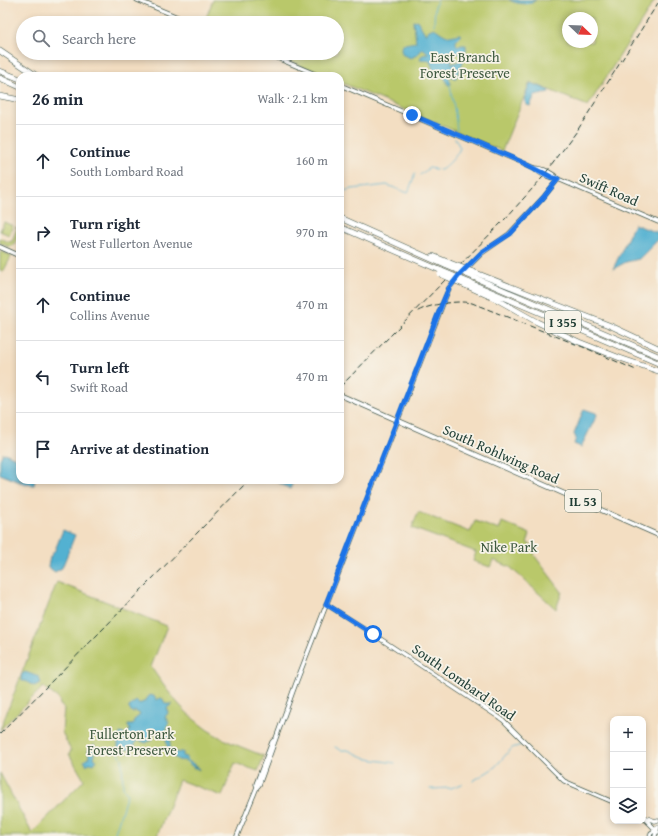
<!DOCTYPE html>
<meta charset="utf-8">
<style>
body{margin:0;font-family:"Gentium Book Plus",serif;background:#f6f6f7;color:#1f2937}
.controls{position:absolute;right:12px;bottom:12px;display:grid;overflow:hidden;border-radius:8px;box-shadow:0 2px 6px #0003}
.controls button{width:36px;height:36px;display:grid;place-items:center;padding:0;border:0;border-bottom:1px solid #e0e1e3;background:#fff;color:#1f2937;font:20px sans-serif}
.compass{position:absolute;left:562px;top:12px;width:36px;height:36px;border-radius:50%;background:#fff;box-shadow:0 2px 6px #0003;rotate:113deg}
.stop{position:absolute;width:12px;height:12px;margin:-9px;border:3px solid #1a73e8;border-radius:50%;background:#fff}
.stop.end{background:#1a73e8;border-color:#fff;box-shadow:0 1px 4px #0008}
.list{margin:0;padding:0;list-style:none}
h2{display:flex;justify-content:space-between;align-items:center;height:52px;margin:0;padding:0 16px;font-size:17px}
h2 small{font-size:13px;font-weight:400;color:#747a83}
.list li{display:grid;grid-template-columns:26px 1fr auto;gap:12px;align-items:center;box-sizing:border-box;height:72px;padding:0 16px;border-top:1px solid #e0e1e3}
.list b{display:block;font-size:15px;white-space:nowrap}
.list p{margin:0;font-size:13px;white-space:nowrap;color:#747a83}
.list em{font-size:13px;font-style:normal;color:#747a83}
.icon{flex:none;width:22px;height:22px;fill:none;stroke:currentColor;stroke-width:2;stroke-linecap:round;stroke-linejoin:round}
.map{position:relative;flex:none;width:658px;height:836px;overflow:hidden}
.search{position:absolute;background:#fff;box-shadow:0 2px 6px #0003;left:16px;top:16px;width:328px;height:44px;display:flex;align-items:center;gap:10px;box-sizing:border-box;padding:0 14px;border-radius:22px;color:#747a83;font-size:15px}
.panel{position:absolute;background:#fff;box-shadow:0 2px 6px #0003;left:16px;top:72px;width:328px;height:412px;border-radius:12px}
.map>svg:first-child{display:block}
.green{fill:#b9c86a;stroke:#6c824f;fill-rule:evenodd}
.water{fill:#52b1d1;stroke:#387782}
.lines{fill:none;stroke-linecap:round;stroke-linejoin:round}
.stream{stroke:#52b1d1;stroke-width:1}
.secondary-casing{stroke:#3f5549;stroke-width:5}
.primary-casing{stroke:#3f5549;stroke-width:5.5}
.highway-casing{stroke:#3f5549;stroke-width:6}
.secondary{stroke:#fff;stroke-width:3.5}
.primary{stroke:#fff;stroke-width:4}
.highway{stroke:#fff;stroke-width:5}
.rail{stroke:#1f3d34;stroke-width:1;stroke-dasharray:6 3;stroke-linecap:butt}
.highway-bridge-casing{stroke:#3f5549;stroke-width:6;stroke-linecap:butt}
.highway-bridge{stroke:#fff;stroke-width:5}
.route{stroke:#1a73e8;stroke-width:5}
.labels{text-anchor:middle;stroke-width:3.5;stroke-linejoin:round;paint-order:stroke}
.shield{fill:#f7f3e8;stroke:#60746a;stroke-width:1}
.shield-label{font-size:13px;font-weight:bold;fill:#1f3d34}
.park-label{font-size:14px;fill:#3e593f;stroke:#f7f3e8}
.street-label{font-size:14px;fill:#1f3d34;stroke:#f7f3e8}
</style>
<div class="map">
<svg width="658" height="836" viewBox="0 0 658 836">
<rect width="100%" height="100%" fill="#f7f3e8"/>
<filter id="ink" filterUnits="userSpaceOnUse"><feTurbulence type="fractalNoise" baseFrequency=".025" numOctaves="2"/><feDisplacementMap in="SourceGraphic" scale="8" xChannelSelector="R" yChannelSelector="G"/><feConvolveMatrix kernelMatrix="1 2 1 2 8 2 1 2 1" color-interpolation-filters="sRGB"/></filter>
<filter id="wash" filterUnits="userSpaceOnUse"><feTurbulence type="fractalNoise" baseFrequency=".012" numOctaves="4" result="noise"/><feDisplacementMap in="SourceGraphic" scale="16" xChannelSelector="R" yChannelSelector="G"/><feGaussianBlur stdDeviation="0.9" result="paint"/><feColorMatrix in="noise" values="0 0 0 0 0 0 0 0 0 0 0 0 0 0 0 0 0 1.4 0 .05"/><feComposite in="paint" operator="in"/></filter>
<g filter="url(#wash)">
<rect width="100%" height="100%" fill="#f3dec2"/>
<path class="green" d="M213,0H655L588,106L530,82L502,151L340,82V76H325L271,53H337V23H204ZM568,18H592V42H568Z
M4,222L13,226L9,235L0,231Z
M15,227L18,228L20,232L14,245L10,247L0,243V238L9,242L12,241L17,228Z
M0,251L10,255L11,257L3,272L0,270Z
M418,512L470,532L475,521L499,530L502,522L530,534L527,543L537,547L534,555L562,592L556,609L510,567L493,560L490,567L473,561L476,552L412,528Z
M57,582L167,626L151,667C165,688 180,709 201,725C218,739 244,748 264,756L258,771L235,763L222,796L179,780L157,836H0V773L32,833L84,780L69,754L71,751L62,732L64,708L60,705L59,699L43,687L0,730Z"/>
<path class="water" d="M509,0H536C529,6 517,4 509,0Z
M417,20L426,35L429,30L434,28C438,30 444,36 449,36C453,36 456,34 460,34L461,36L456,41V44L458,46L462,45H466V51L459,54L452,51L450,52L452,64L463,59V62L456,78H454L451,76V68L447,72L451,84L448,85L443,74L440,73L435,75L430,61L424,59L420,60L421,56L428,53L424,49H421L417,55L411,58L403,55C396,42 409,44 416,42C415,35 415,29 413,23V21Z
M531,83L548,90L549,92L535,95L530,106L527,105L525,102L527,90Z
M634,224L655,232L658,234V240L639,259L626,262L613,269Z
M584,409L596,413L597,415L581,447L574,444L576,438L574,434Z
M5,453L20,460V480H35L34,485L25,484L0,474V460L2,454Z
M274,480H294L290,489Z
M63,530L75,535L62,568L55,572L48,567L50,557L55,550Z
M25,672L39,677L41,683L34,686L25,681H22L21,675Z
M150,695L154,696L156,700L161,698L163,699L165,704H172L167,708L168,713L165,717L169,722C166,727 164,733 170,736V748L177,753L180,752H183V757L185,756C186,759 190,763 194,764V766L198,767L199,770L196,768H194L186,761L178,760L168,753L166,738L159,735L157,730L150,732L151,734H156L152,736L153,739L146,743L138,740L136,742L133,749C129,749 122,751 118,749V742L120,733L125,734V736H127L130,729L128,727V725H133L134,720L140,715L139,713L134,711L133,713L129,709V707L136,701L138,702V704L144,702Z
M93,745H95L94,747L95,748L93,751L95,755L94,758L97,760L94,764L89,763L87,765L84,761L89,757L88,750Z"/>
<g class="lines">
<path class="stream" d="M434,25L435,5L438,0
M450,85L455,113L457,130
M420,175L429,168L441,170C448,165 457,156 460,148L455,138
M340,192L352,189L387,185L408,193L415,174
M656,232L657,230
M335,747L341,750H348L368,759L395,763
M473,781L494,768L512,748L521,745
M430,789L451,788L462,784
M114,836L127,794L123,787L122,758L119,754V750"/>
</g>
</g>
<g filter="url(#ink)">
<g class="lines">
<defs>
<path id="secondary" d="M137,0L192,23
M265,53L320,76
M340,85L535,168C543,168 553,173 558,179
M535,168C539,174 551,178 558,179L658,222
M326,604L373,634L503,720L564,781L613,802
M257,787L259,785L296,683L449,288L460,275L482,253L509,234L543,198L558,179
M643,817L658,832
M644,817L655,821L658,820
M237,836L257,787L256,784L272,742L274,740
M650,836L651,833L656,830
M655,836L658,827"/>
<path id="primary" d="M0,247L20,256
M340,395L658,535"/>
<path id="highway" d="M0,51L37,76
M0,71L20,79
M0,78L20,87
M0,96L20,100
M340,218L447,266
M340,227L442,271
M433,256L450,263
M476,273L611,326L658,348
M473,277L658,356
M468,282L658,363
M465,285L498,300L537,322L579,342L620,358L658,371"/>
</defs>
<use href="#secondary" class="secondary-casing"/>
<use href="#primary" class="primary-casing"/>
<use href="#highway" class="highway-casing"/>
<use href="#secondary" class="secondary"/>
<use href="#primary" class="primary"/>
<use href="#highway" class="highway"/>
<path class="rail" d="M418,311C431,304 458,300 472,303L588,349L636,370
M340,387L505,219L542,178L577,131L658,3
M0,734L249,480"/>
<defs>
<path id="highway-bridge" d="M450,263L476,273
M447,266L473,277
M442,271L468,282
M440,274L465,285"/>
</defs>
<use href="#highway-bridge" class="highway-bridge-casing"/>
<use href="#highway-bridge" class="highway-bridge"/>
</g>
</g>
<g class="lines" filter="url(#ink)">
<path class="route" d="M373,634L326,604L442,304L449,288L460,274L482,252L510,234L543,198L558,179L553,178L524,163L412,115"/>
</g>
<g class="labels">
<g class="shield">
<rect x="545" y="311" width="36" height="22" rx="3"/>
<rect x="565" y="490" width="36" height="22" rx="3"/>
</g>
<g class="shield-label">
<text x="563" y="327">I 355</text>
<text x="583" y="506">IL 53</text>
</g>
<g class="park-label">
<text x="465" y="62">East Branch<tspan x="465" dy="16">Forest Preserve</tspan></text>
<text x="509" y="552">Nike Park</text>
<text x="132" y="739">Fullerton Park<tspan x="132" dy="16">Forest Preserve</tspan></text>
</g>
<g class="street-label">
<text transform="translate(609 189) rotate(24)" y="5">Swift Road</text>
<text transform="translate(501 454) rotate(24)" y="5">South Rohlwing Road</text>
<text transform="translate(464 682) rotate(35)" y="5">South Lombard Road</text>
</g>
</g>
</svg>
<div class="controls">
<button>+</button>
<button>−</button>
<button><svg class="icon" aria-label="layers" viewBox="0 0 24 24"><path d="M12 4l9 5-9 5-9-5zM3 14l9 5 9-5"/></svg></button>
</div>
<svg class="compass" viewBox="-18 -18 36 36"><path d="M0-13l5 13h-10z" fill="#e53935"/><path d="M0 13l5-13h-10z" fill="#747a83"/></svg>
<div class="stop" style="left:373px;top:634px"></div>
<div class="stop end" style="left:412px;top:115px"></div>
<div class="search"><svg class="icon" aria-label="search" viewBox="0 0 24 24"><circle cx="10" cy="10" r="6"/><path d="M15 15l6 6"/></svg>Search here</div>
<section class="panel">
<h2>26 min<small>Walk · 2.1 km</small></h2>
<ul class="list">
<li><svg class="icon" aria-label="ahead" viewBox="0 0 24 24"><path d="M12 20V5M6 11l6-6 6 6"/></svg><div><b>Continue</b><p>South Lombard Road</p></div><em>160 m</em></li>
<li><svg class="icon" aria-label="right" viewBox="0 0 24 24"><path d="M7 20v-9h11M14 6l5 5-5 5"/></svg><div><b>Turn right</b><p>West Fullerton Avenue</p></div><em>970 m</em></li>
<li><svg class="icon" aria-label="ahead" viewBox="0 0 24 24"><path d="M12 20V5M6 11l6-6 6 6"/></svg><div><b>Continue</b><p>Collins Avenue</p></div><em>470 m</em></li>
<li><svg class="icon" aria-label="left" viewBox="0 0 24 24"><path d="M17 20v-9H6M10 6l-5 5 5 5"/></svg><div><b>Turn left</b><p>Swift Road</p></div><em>470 m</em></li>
<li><svg class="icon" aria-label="arrive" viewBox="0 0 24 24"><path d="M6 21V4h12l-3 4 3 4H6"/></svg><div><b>Arrive at destination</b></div></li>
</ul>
</section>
</div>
